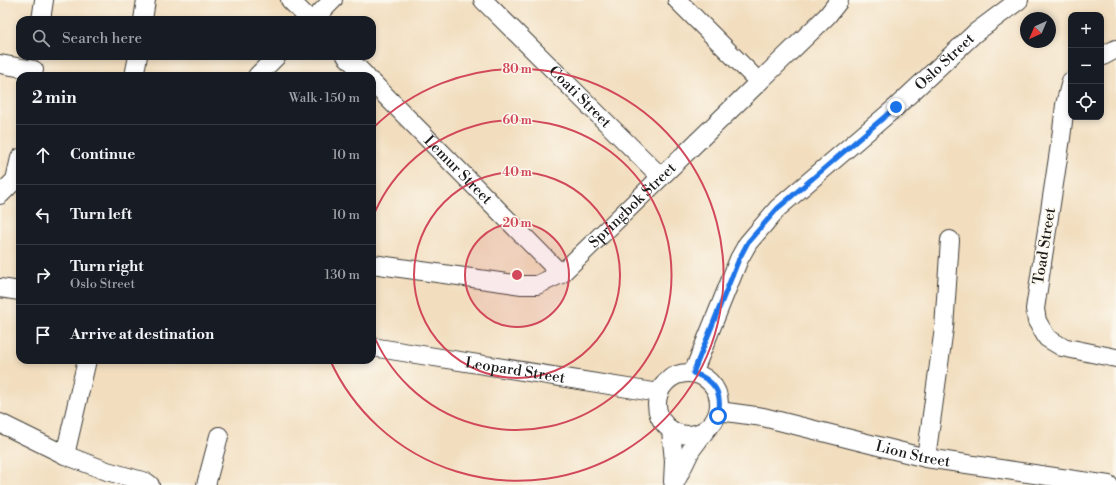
<!DOCTYPE html>
<meta charset="utf-8">
<style>
body{margin:0;font-family:"Libre Bodoni",serif;background:#20242c;color:#f1f3f6}
.controls{position:absolute;right:12px;top:12px;display:grid;overflow:hidden;border-radius:8px;box-shadow:0 2px 6px #0003}
.controls button{width:36px;height:36px;display:grid;place-items:center;padding:0;border:0;border-bottom:1px solid #363941;background:#171b24;color:#f1f3f6;font:20px sans-serif}
.compass{position:absolute;left:1020px;top:12px;width:36px;height:36px;border-radius:50%;background:#171b24;box-shadow:0 2px 6px #0003;rotate:224deg}
.stop{position:absolute;width:12px;height:12px;margin:-9px;border:3px solid #1a73e8;border-radius:50%;background:#fff}
.stop.end{background:#1a73e8;border-color:#fff;box-shadow:0 1px 4px #0008}
.list{margin:0;padding:0;list-style:none}
h2{display:flex;justify-content:space-between;align-items:center;height:52px;margin:0;padding:0 16px;font-size:17px}
h2 small{font-size:13px;font-weight:400;color:#9ea1a6}
.list li{display:grid;grid-template-columns:26px 1fr auto;gap:12px;align-items:center;box-sizing:border-box;height:60px;padding:0 16px;border-top:1px solid #363941}
.list b{display:block;font-size:15px;white-space:nowrap}
.list p{margin:0;font-size:13px;white-space:nowrap;color:#9ea1a6}
.list em{font-size:13px;font-style:normal;color:#9ea1a6}
.icon{flex:none;width:22px;height:22px;fill:none;stroke:currentColor;stroke-width:2;stroke-linecap:round;stroke-linejoin:round}
.map{position:relative;flex:none;width:1116px;height:485px;overflow:hidden}
.search{position:absolute;background:#171b24;box-shadow:0 2px 6px #0003;left:16px;top:16px;width:360px;height:44px;display:flex;align-items:center;gap:10px;box-sizing:border-box;padding:0 14px;border-radius:12px;color:#9ea1a6;font-size:15px}
.panel{position:absolute;background:#171b24;box-shadow:0 2px 6px #0003;left:16px;top:72px;width:360px;height:292px;border-radius:12px}
.map>svg:first-child{display:block}
.lines{fill:none;stroke-linecap:round;stroke-linejoin:round}
.minor-casing{stroke:#3c3934;stroke-width:20}
.minor{stroke:#fff;stroke-width:18}
.route{stroke:#1a73e8;stroke-width:5}
.ring{fill:none;stroke:#d1495b;stroke-width:2}
.labels{text-anchor:middle;stroke-width:3;stroke-linejoin:round;paint-order:stroke}
.street-label{font-size:15px;fill:#1c1c1c;stroke:#fbf7ec}
.centre{fill:#d1495b;stroke:#fbf7ec;stroke-width:2}
.ring-label{font-size:12px;text-anchor:middle;font-weight:bold;fill:#d1495b;stroke:#fbf7ec;stroke-width:3;stroke-linejoin:round;paint-order:stroke}
</style>
<div class="map">
<svg width="1116" height="485" viewBox="0 0 1116 485">
<rect width="100%" height="100%" fill="#fbf7ec"/>
<filter id="ink" filterUnits="userSpaceOnUse"><feTurbulence type="fractalNoise" baseFrequency=".025" numOctaves="2"/><feDisplacementMap in="SourceGraphic" scale="8" xChannelSelector="R" yChannelSelector="G"/><feConvolveMatrix kernelMatrix="1 2 1 2 8 2 1 2 1" color-interpolation-filters="sRGB"/></filter>
<filter id="wash" filterUnits="userSpaceOnUse"><feTurbulence type="fractalNoise" baseFrequency=".012" numOctaves="4" result="noise"/><feDisplacementMap in="SourceGraphic" scale="16" xChannelSelector="R" yChannelSelector="G"/><feGaussianBlur stdDeviation="0.9" result="paint"/><feColorMatrix in="noise" values="0 0 0 0 0 0 0 0 0 0 0 0 0 0 0 0 0 1.4 0 .05"/><feComposite in="paint" operator="in"/></filter>
<g filter="url(#wash)">
<rect width="100%" height="100%" fill="#f2debf"/>
</g>
<g filter="url(#ink)">
<g class="lines">
<defs>
<g id="minor">
<path d="M290,0L310,20"/>
<path id="s1" d="M483,0L661,177"/>
<path d="M677,0L759,82"/>
<path d="M41,20L44,0"/>
<path d="M143,20L146,0"/>
<path d="M313,20L333,0"/>
<path d="M346,56L366,76"/>
<path d="M1101,57L1116,49"/>
<path d="M0,64L34,70"/>
<path d="M134,76L138,56"/>
<path d="M257,76L277,56"/>
<path d="M1071,81L1065,105L1061,138L1035,309L1037,321L1047,338L1062,347L1116,358"/>
<path id="s2" d="M372,82L561,274"/>
<path d="M0,195L15,180L20,158"/>
<path id="s3" d="M372,264L522,285H537L561,274L827,16L838,2L839,0"/>
<path d="M0,288L20,291"/>
<path id="s4" d="M372,347L659,393"/>
<circle cx="688" cy="404" r="31"/>
<path id="s5" d="M693,373L739,259L748,243L778,208L896,107L975,33L1019,0"/>
<path id="s6" d="M719,411L763,417L926,458L1109,485"/>
<path d="M0,423L65,455L107,471L146,482L150,485"/>
<path d="M671,430L674,461L673,482"/>
<path d="M65,455L87,360"/>
<path d="M926,458L944,328L950,240"/>
<path d="M206,485L219,436"/>
<path d="M674,485L691,450L706,430"/>
</g>
</defs>
<use href="#minor" class="minor-casing"/>
<use href="#minor" class="minor"/>
</g>
</g>
<g class="lines" filter="url(#ink)">
<path class="route" d="M718,416C723,393 715,380 693,373L739,259L748,242L778,208L896,107"/>
</g>
<circle cx="517" cy="275" r="52" fill="#d1495b" fill-opacity=".12"/>
<g class="ring">
<circle cx="517" cy="275" r="52"/>
<circle cx="517" cy="275" r="103"/>
<path d="M372 219A155 155 0 1 1 372 331"/>
<path d="M373 128A206 206 0 1 1 330 360"/>
</g>
<g class="labels">
<g class="street-label">
<text dy="5" stroke="none"><textPath href="#s5" startOffset="409">Oslo Street</textPath></text>
<text dy="5" stroke="none"><textPath href="#s1" startOffset="137">Coati Street</textPath></text>
<text dy="5" stroke="none"><textPath href="#s2" startOffset="123">Lemur Street</textPath></text>
<text dy="5" stroke="none"><textPath href="#s3" startOffset="292">Springbok Street</textPath></text>
<text transform="translate(1044 246) rotate(-81)" y="5">Toad Street</text>
<text dy="5" stroke="none"><textPath href="#s4" startOffset="145">Leopard Street</textPath></text>
<text dy="5" stroke="none"><textPath href="#s6" startOffset="199">Lion Street</textPath></text>
</g>
</g>
<circle cx="517" cy="275" r="6" class="centre"/>
<g class="ring-label">
<text x="517" y="73">80 m</text>
<text x="517" y="124">60 m</text>
<text x="517" y="176">40 m</text>
<text x="517" y="227">20 m</text>
</g>
</svg>
<div class="controls">
<button>+</button>
<button>−</button>
<button><svg class="icon" aria-label="locate" viewBox="0 0 24 24"><circle cx="12" cy="12" r="6"/><path d="M12 2v4M12 18v4M2 12h4M18 12h4"/></svg></button>
</div>
<svg class="compass" viewBox="-18 -18 36 36"><path d="M0-13l5 13h-10z" fill="#e53935"/><path d="M0 13l5-13h-10z" fill="#9ea1a6"/></svg>
<div class="stop" style="left:718px;top:416px"></div>
<div class="stop end" style="left:896px;top:107px"></div>
<div class="search"><svg class="icon" aria-label="search" viewBox="0 0 24 24"><circle cx="10" cy="10" r="6"/><path d="M15 15l6 6"/></svg>Search here</div>
<section class="panel">
<h2>2 min<small>Walk · 150 m</small></h2>
<ul class="list">
<li><svg class="icon" aria-label="ahead" viewBox="0 0 24 24"><path d="M12 20V5M6 11l6-6 6 6"/></svg><div><b>Continue</b></div><em>10 m</em></li>
<li><svg class="icon" aria-label="left" viewBox="0 0 24 24"><path d="M17 20v-9H6M10 6l-5 5 5 5"/></svg><div><b>Turn left</b></div><em>10 m</em></li>
<li><svg class="icon" aria-label="right" viewBox="0 0 24 24"><path d="M7 20v-9h11M14 6l5 5-5 5"/></svg><div><b>Turn right</b><p>Oslo Street</p></div><em>130 m</em></li>
<li><svg class="icon" aria-label="arrive" viewBox="0 0 24 24"><path d="M6 21V4h12l-3 4 3 4H6"/></svg><div><b>Arrive at destination</b></div></li>
</ul>
</section>
</div>
